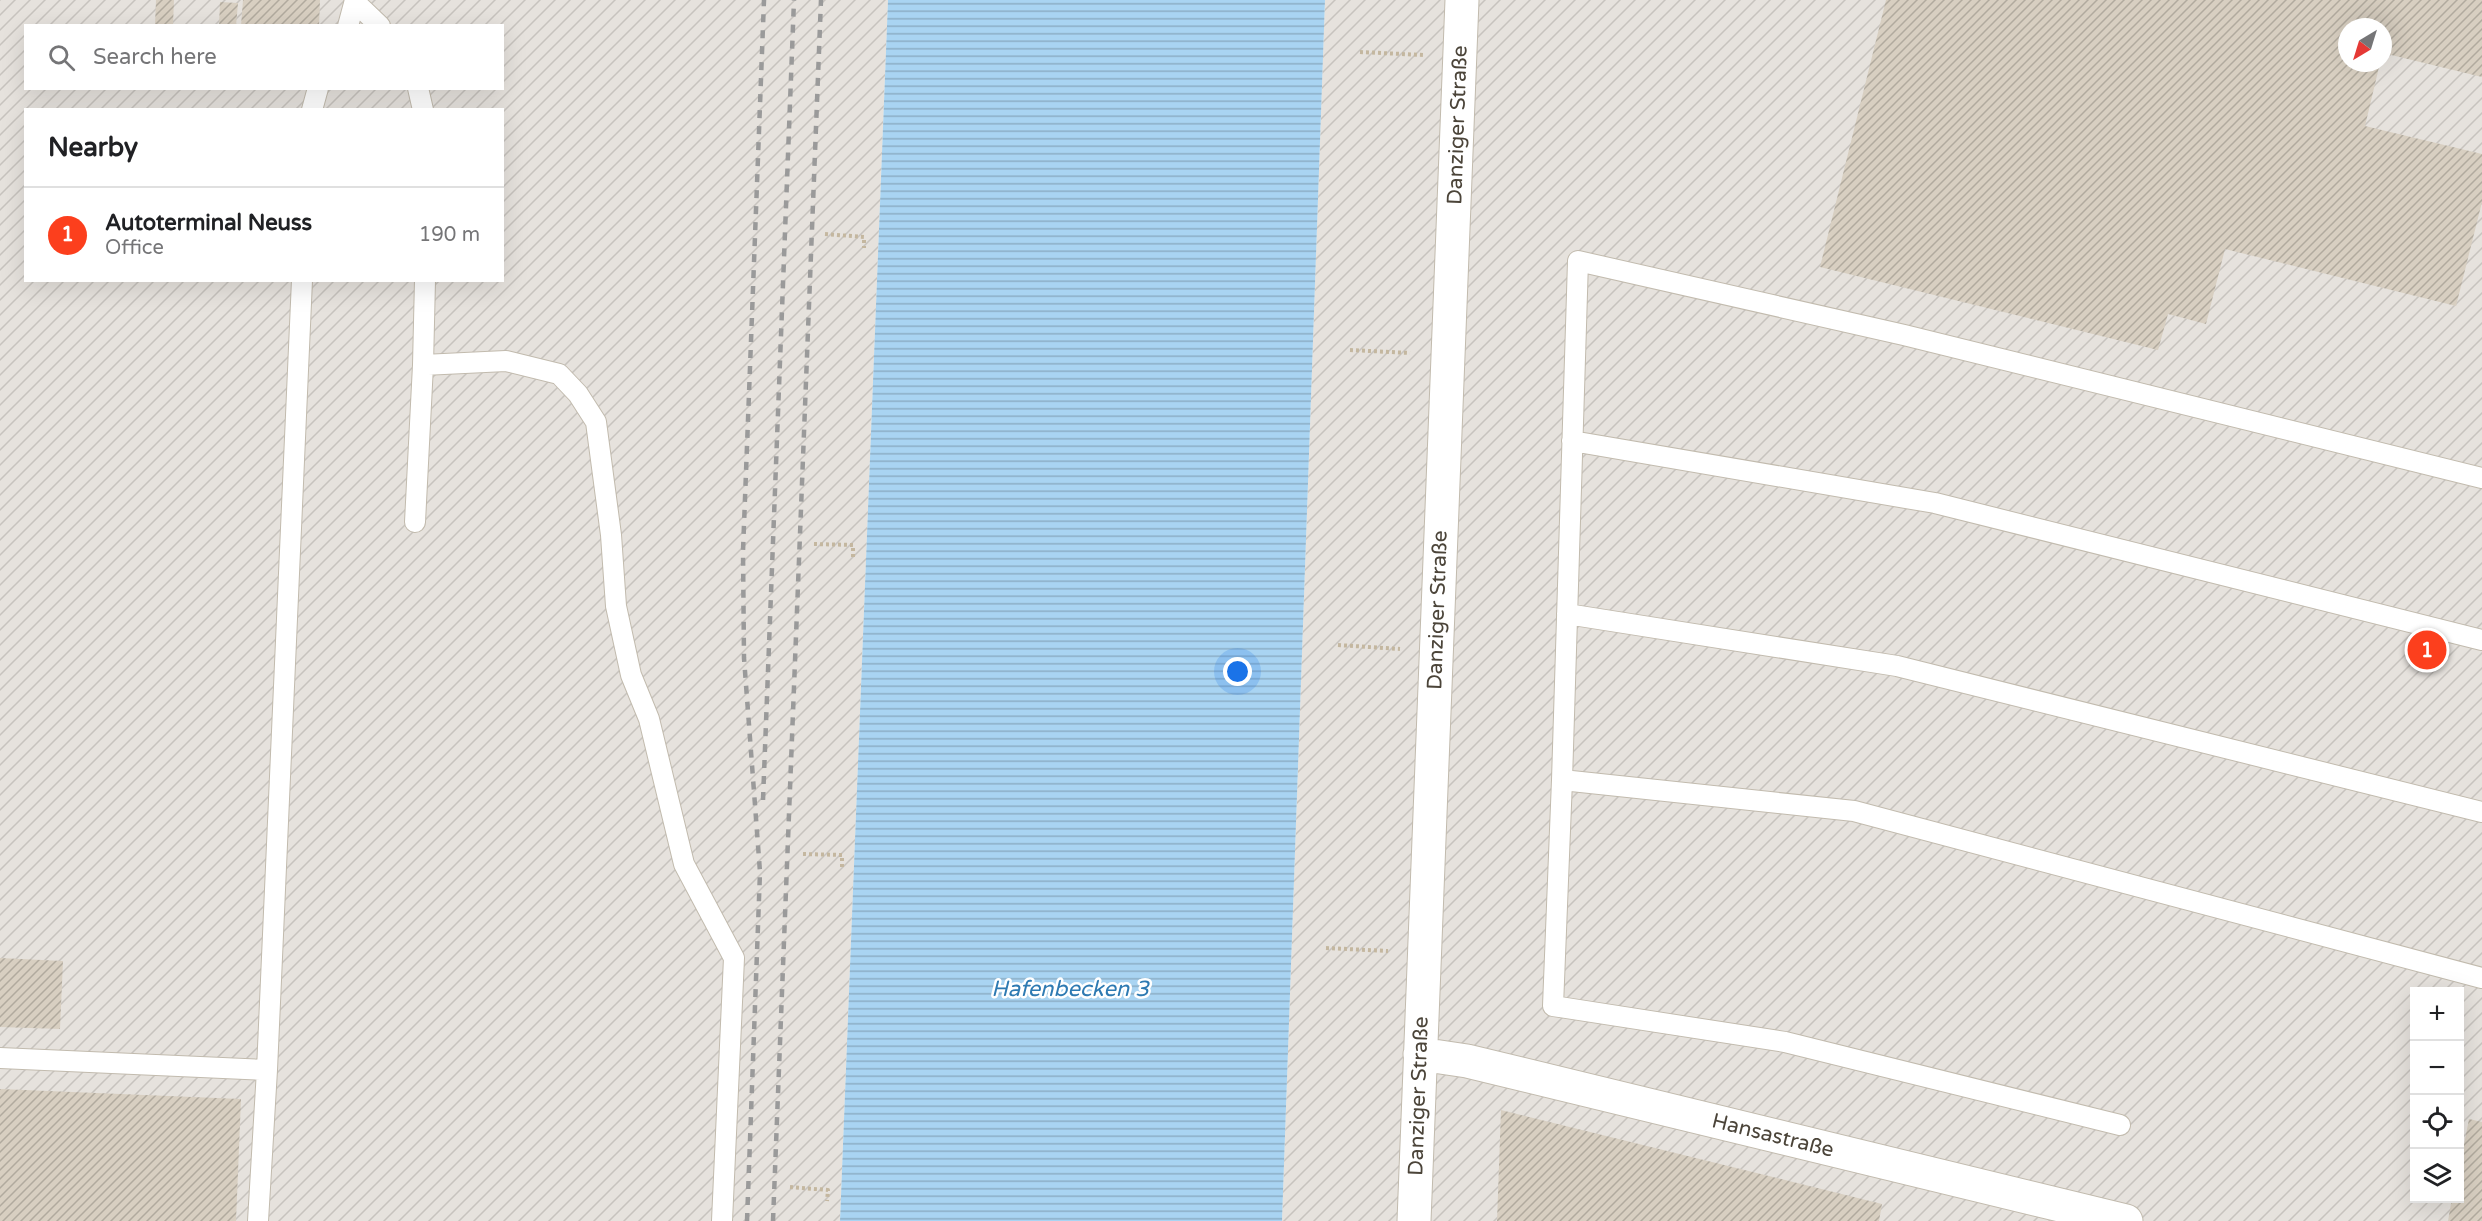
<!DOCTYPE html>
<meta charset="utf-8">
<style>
body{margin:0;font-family:"Varela Round",sans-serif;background:#f2f2f2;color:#202124}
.controls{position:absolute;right:18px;bottom:18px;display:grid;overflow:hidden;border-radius:0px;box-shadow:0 6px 24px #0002}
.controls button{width:54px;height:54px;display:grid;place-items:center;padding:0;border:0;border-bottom:2px solid #e0e0e0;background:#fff;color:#202124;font:30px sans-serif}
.compass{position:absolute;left:2338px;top:18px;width:54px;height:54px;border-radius:50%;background:#fff;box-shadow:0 6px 24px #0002;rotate:218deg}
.you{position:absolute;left:1238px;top:672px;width:21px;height:21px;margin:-15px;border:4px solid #fff;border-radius:50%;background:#1a73e8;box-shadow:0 0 0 9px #1a73e833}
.badge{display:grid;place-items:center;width:39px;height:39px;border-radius:50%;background:#fc3f1d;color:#fff;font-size:20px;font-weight:700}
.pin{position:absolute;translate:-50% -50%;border:3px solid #fff;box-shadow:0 2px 6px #0006}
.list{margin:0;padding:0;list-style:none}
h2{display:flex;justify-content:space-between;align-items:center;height:78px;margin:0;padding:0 24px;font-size:26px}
h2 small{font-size:20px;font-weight:400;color:#757577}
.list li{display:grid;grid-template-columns:39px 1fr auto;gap:18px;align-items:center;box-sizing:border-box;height:96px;padding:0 24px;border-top:2px solid #e0e0e0}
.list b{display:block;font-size:22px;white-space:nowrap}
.list p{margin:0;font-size:20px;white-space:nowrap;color:#757577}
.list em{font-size:20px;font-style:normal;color:#757577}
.icon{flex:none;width:33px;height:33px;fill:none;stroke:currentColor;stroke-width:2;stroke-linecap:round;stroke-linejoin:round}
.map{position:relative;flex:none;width:2482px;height:1221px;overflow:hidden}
.search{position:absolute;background:#fff;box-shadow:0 6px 24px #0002;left:24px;top:24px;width:480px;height:66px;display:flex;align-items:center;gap:15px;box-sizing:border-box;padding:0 21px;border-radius:0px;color:#757577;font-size:22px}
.panel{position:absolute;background:#fff;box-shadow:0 6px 24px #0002;left:24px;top:108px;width:480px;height:174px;border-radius:0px}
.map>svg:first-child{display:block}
.industrial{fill:url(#industrial-furrows);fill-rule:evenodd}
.water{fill:url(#water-rules)}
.building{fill:url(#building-hatch)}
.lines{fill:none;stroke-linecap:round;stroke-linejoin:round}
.lane-casing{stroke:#c2bbae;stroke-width:22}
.street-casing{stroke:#c2bbae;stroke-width:35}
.path{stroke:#c4b79f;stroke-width:4;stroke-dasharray:3 3;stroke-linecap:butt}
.lane{stroke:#fff;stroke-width:20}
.street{stroke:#fff;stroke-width:33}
.rail{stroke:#9a9a9a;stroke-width:4.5;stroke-dasharray:8 8;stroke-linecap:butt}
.labels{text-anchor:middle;stroke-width:5;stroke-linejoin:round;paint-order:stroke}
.street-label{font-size:21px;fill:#4b4439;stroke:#fff}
.water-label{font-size:22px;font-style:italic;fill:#2e7ab2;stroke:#fff}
</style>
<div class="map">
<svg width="2482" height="1221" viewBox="0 0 2482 1221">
<defs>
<pattern id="industrial-furrows" width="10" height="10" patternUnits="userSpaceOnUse" patternTransform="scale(1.5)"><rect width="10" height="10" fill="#e6e2dd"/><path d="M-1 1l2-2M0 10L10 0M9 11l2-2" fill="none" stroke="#c7c3be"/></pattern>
<pattern id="water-rules" width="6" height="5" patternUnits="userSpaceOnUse" patternTransform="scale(1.5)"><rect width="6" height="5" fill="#a9d4f2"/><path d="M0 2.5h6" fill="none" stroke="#8caec5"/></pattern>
<pattern id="building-hatch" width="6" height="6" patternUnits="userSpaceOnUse" patternTransform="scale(1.5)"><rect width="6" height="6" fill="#d8cfc1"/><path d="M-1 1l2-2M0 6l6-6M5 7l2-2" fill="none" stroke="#b1aa9e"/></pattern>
</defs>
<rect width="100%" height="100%" fill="#f6f3ec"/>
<path class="industrial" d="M0,0H888L840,1221H0ZM26,26H502V88H26ZM26,110H502V280H26Z
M1325,0H2482V1221H1282ZM2347,27H2383V63H2347ZM2414,992H2460V1198H2414Z"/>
<path class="water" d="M888,0H1325L1282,1221H840Z"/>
<path class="building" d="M156,0H174L173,25H155Z
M243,0H320L319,26H241Z
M1886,0H2482V77L2383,53V27H2347V63H2380L2365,126L2482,154V202L2456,306L2225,249L2206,324L2168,314L2158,350L1820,267Z
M220,2L238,3L236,26H219Z
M0,958L63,961L60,1029L0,1027Z
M0,1089L241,1099L236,1221H0Z
M1501,1110L1882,1204L1879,1221H1497Z
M2469,1119L2482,1122V1221H2448L2452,1198H2460V1165Z"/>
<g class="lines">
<defs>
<path id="lane" d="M355,2L380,26
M348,26L355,0
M418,88L423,110
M312,110L318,88
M425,280L423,365L506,361L559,374L578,394L596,422L611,535L616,606L631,675L649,719L684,864L734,958L722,1221
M1572,441L1935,503L2482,640
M2482,478L1904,335L1578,261L1562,780L1854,811L2482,978
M415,522L423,365
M1567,614L1897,666L2482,812
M1562,780L1553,1006L1785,1042L2120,1125
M0,1058L267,1070
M258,1221L267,1070L302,280"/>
<path id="street" d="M1420,1054L1467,1061L2126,1221
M1414,1221L1462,0"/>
</defs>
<use href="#lane" class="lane-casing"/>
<use href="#street" class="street-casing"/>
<path class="path" d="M1360,52L1423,55
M825,234L864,237V248
M1350,350L1410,353
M814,544L853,545V557
M1338,645L1400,649
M803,854L842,855V867
M1326,948L1388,951
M790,1187L828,1190L827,1201"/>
<use href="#lane" class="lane"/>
<use href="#street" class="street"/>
<path class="rail" d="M763,800L794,0
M747,1221L760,872L744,658L743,551L764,0
M773,1221L821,0"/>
</g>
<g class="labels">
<g class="street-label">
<text transform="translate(1457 125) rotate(-88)" y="7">Danziger Straße</text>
<text transform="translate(1437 610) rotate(-88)" y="7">Danziger Straße</text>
<text transform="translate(1418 1096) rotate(-88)" y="7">Danziger Straße</text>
<text transform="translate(1773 1135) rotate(14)" y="7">Hansastraße</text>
</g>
<g class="water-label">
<text x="1070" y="996">Hafenbecken 3</text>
</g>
</g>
</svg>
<div class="controls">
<button>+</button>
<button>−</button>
<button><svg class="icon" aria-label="locate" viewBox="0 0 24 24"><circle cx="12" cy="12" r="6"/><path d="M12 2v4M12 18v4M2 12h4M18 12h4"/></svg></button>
<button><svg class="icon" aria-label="layers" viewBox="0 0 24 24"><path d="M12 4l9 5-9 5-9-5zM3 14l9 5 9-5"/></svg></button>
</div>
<svg class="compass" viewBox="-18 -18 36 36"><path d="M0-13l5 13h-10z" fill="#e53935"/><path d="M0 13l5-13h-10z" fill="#757577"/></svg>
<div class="you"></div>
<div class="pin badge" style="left:2427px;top:650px">1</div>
<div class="search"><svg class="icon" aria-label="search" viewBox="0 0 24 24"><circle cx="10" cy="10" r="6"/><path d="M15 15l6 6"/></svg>Search here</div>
<section class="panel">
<h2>Nearby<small></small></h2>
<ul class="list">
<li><span class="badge">1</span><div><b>Autoterminal Neuss</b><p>Office</p></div><em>190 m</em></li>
</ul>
</section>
</div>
